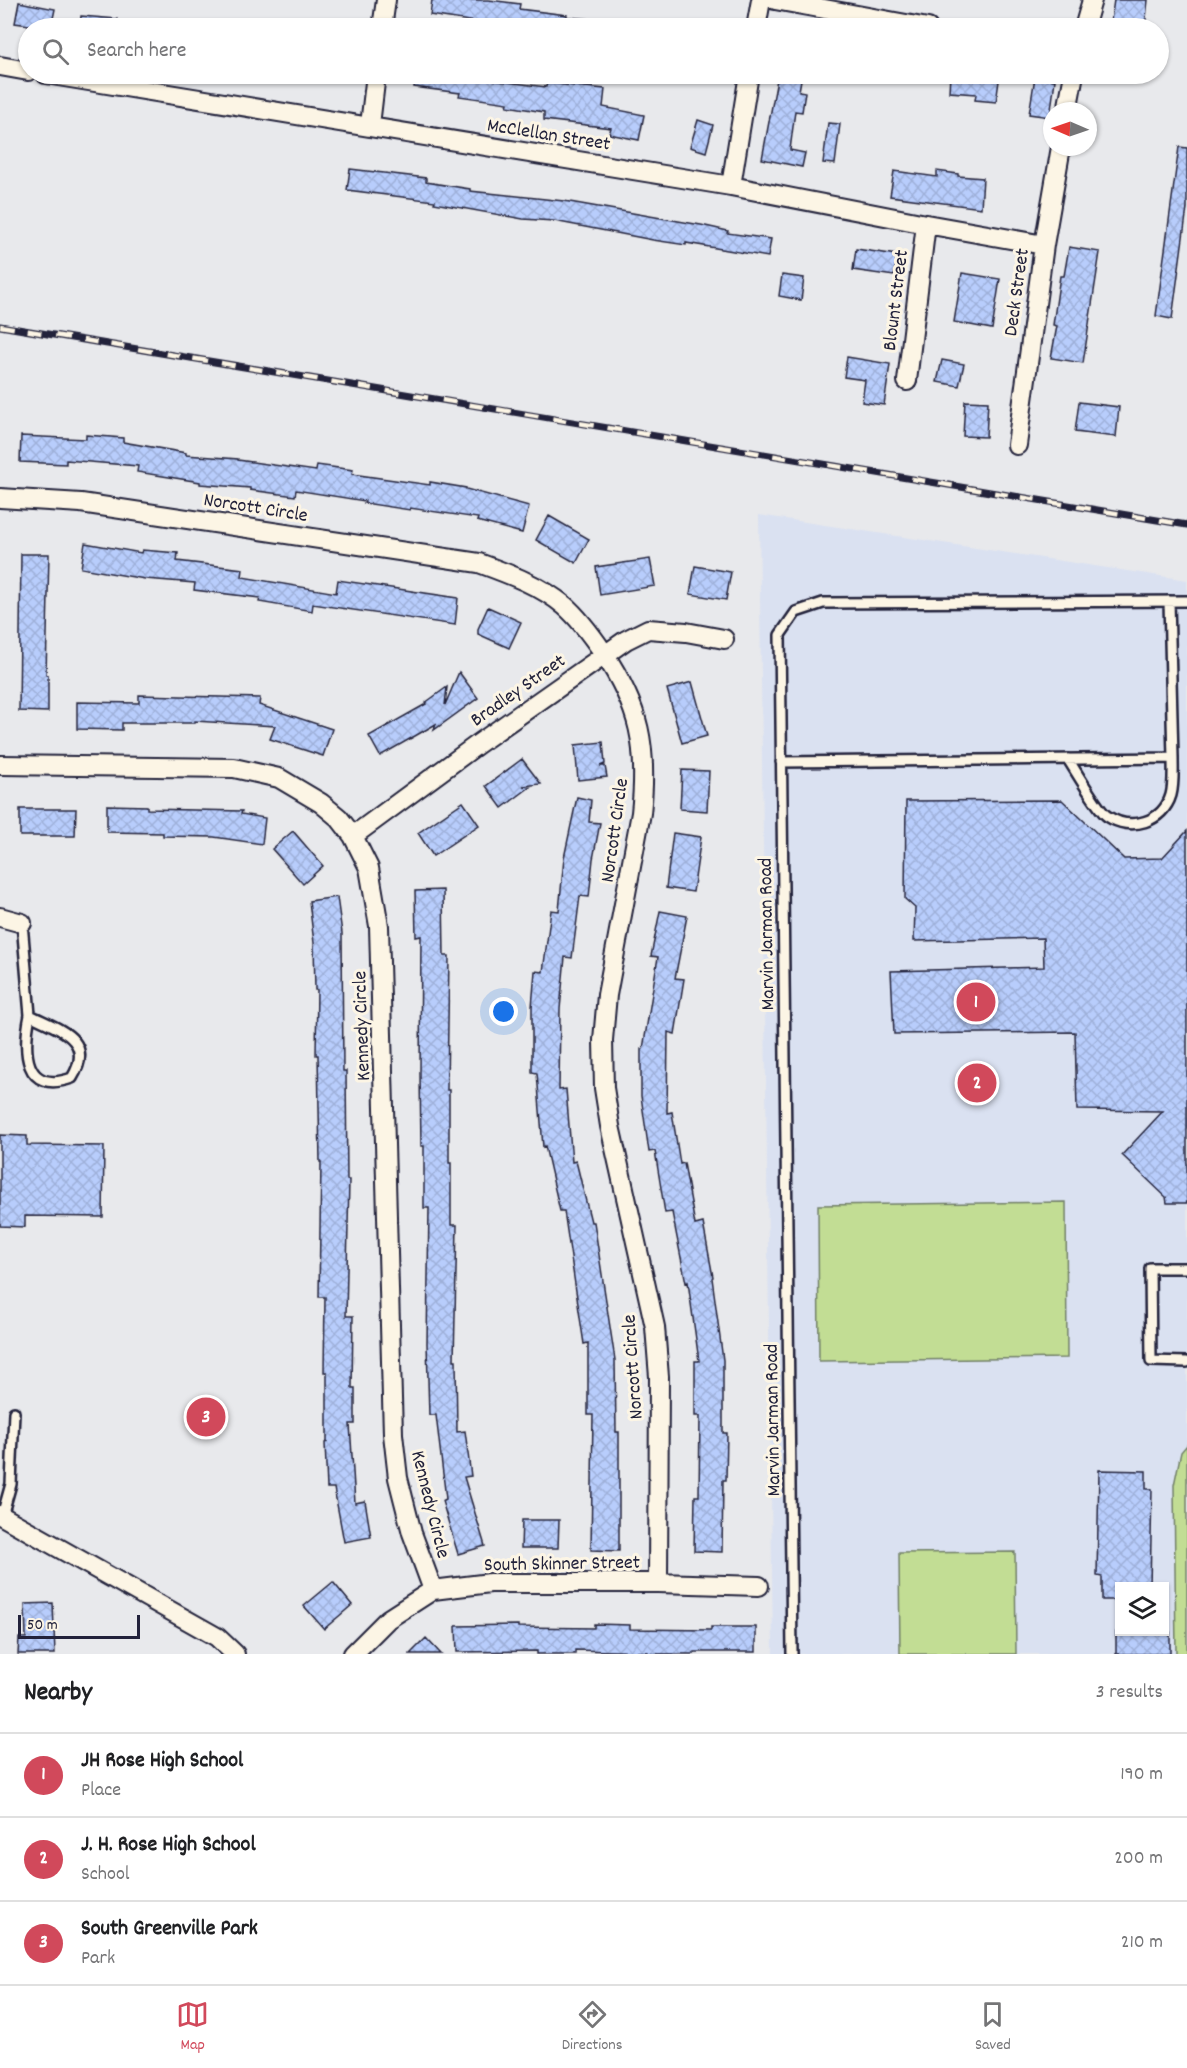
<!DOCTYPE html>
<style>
body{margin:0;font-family:Dekko,sans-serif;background:#f6f6f6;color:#202124}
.controls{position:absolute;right:18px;bottom:18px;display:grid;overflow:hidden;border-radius:0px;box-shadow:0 2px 4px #0004}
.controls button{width:54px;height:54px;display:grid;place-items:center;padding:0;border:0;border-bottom:2px solid #e0e0e0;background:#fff;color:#202124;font:30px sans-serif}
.compass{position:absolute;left:1043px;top:102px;width:54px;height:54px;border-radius:50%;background:#fff;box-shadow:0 2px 4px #0004;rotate:272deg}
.scale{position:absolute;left:18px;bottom:15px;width:122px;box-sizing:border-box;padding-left:6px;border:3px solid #22223b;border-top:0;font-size:16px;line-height:21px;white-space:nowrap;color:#22223b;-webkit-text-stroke:4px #fcf5e5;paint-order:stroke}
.you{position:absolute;left:504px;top:1012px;width:21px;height:21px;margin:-15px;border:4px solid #fff;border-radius:50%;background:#1a73e8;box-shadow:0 0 0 9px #1a73e833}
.badge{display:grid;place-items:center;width:39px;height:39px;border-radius:50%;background:#d1495b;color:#fff;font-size:20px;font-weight:700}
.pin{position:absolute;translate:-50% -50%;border:3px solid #fff;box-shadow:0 2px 6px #0006}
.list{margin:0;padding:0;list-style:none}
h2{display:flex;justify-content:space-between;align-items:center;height:78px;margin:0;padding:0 24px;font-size:26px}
h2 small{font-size:20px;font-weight:400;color:#757577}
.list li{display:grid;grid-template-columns:39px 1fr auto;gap:18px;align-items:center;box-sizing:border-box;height:84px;padding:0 24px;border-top:2px solid #e0e0e0}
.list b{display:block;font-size:22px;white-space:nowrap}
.list p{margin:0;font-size:20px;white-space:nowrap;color:#757577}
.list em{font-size:20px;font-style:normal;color:#757577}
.icon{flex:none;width:33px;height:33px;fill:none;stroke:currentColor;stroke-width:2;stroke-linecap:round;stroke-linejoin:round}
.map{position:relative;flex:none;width:1187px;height:1654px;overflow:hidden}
.search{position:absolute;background:#fff;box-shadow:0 2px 4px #0004;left:18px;right:18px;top:18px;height:66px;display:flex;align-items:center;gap:15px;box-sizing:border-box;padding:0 21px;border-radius:33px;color:#757577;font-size:22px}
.sheet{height:330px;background:#fff}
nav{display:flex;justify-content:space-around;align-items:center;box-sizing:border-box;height:84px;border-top:2px solid #e0e0e0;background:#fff;font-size:16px;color:#757577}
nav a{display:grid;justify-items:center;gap:3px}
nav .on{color:#d1495b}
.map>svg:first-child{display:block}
.built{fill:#dae1f1;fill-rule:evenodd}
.pitch{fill:#c2dd94;stroke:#728068;stroke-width:1.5}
.building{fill:url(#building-cross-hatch);stroke:#22223b;stroke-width:1.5}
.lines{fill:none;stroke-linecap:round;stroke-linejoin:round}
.service-casing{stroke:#22223b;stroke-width:14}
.minor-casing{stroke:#22223b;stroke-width:22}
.service{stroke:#fcf5e5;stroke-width:9}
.minor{stroke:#fcf5e5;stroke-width:18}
.rail-casing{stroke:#22223b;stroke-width:7}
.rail{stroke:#fcf5e5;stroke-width:4.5;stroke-dasharray:14;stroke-linecap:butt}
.labels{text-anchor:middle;stroke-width:6;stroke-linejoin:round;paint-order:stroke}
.street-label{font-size:20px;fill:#22223b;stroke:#fcf5e5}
</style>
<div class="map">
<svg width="1187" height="1654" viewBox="0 0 1187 1654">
<defs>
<pattern id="building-cross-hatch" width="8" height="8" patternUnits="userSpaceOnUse" patternTransform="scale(1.5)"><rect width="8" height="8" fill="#b8cdfc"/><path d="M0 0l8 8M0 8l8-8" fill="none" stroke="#9eb0d9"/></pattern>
</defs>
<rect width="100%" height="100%" fill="#e8e9ec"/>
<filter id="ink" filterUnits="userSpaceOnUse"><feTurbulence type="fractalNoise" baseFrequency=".0167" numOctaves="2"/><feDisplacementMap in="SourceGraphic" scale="12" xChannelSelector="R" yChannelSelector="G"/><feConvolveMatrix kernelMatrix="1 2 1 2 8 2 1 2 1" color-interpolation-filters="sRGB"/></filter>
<g filter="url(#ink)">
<path class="built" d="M759,515L1187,580V1654H773ZM1120,1586H1164V1632H1120Z"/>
<path class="pitch" d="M1066,1202L1067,1358L819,1361L818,1205Z
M1187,1445V1654H1176L1174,1485L1181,1452Z
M1015,1552L1016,1654H900L899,1553Z"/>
<path class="building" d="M432,0H489L520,4L519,9L567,15V17L592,19V28H496L482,27L483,23L430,15Z
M1114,0H1148L1145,28H1110Z
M19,2L55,9L51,28L15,23Z
M81,16L117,19V28H80Z
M415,74H443L546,87L547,83L605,89L603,107L644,115L639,140L609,134L611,128L544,120V112L507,106L508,103L459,96L460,93L414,87Z
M778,74H802L799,91L805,92L802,112L795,111L790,150L805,153L802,167L762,159Z
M950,74H1000L996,102L975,100L976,94L949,92Z
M1035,77L1055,80L1050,117L1029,114Z
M698,120L713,125L706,152L690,147Z
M828,123L840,124L835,164L823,163Z
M1179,147L1187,148V208L1172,319L1156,316Z
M350,169L426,178V182L470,189V191L564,201L701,225L728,231L727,233L771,239L768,257L686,243V245L653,240L554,221L523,219L434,203L435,201L347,190Z
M894,171L937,177V171L958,174V176L983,178L981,208L890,196Z
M1069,247L1100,252L1083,363L1051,358L1057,326L1053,325L1060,276H1064Z
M856,249L897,255L894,276L853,270Z
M962,273L1000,279L992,329L954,322Z
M782,275L804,278L801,300L779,296Z
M847,357L890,364L884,405L862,402L865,380L844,377Z
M942,360L964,364L959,386L937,382Z
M965,401L988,402L986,437L963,436Z
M1079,402L1119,407L1116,437L1075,432Z
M86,435L123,438V442L186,453V455L238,459V460L316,471L317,465L353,470L352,474L430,485V482L466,488V489L529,506L522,533L477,521L478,518L410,508V510L364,503L365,501L296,490L295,496L250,490V488L200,484V482L137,472L138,466L66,460V464L20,462L21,436L86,439Z
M549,516L589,539L576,563L536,540Z
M85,543L141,553L142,550L178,553L177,561L243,569L242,577L336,593L338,580L458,598L455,625L313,604L312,611L259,602L260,598L194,590L195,583L145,579L81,568Z
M21,554H49L46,675H48V712L19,711Z
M650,559L655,586L600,595L596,567Z
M695,566L731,572L726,600L690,594Z
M488,607L521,622L509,648L478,634V629Z
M459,672L478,698L434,730L436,724L380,756L369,736L426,704L425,703L447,687L445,705Z
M692,682L707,736L682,743L667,689Z
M139,695L260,698L259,705L332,729L323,756L270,739L275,726L195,721V723H122V730L77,729V702L139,703Z
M603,742L605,764L600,766H605L607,777L578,780L575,745Z
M522,759L541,784L523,786L530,787L502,808L486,786Z
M682,770L709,771L707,811L680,809Z
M577,797L591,800L589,822L600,823L593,859L589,897L580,896L572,958L565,957L560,1009L559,1090L566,1089L572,1162L576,1161L591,1222H594L615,1360L616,1432H619V1551L591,1550L593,1415H588V1343L584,1344L564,1211H560L545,1146L543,1147L537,1073L532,1072V1007L535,971L543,972L551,910L559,911L564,858Z
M1062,800L1124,859L1162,858L1187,831V1203H1167L1166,1197L1122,1155L1163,1111L1077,1110L1075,1032L894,1034L891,971L1044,967L1043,938L914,941L915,908L905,899L906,801Z
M463,802L479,825L433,856L418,833Z
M107,805L147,806V809L242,811L241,814L265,818L262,844L214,837L163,836V833L107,832Z
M20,809H76L75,836H20Z
M293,831L323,866L303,884L272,849Z
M673,833L701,837L693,892L666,888Z
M443,890L444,956H449L447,1090H449V1163H451V1225H457L454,1360H456L457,1432L465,1431L471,1476L464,1477L485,1546L458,1554L442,1501L446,1499L436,1415H429L427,1343L429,1208H424V1146H421L420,1074L421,936L416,937L415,891Z
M337,897L342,933L343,1071H346L347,1180H349L346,1316H353L352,1388H355V1424H350L355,1503L365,1501L371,1537L344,1542L334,1488H327L325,1443L327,1442V1372H324L325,1297H319L321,1162H320L318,1055H316L317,990H315L314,943L309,901Z
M660,911L687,916L675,978L684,979L675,1034L668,1032L667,1113L672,1112L680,1164L684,1163L695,1225L703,1223L713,1277L712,1278L723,1360V1433H727L726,1480H723L722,1552L694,1551L695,1496H699L700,1416H695V1361H699L688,1282L686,1283L672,1212L665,1213L655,1151L649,1152L641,1096V1049H643L658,957L651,956Z
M0,1135L27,1136V1145L104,1146L103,1217L25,1216V1227L0,1226Z
M1099,1470L1146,1471V1489H1152L1150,1587H1119V1600H1102V1577L1097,1576Z
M522,1520H559L558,1548H521Z
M333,1582L352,1605L324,1629L304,1606Z
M53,1603L55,1654H18L19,1638H26L25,1604Z
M594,1624L630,1625V1629L711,1630V1627H756V1652H694V1654H648V1652L575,1650V1654H537V1651L457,1652L456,1626L518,1625V1627L594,1628Z
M1116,1632H1170V1654H1116Z
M426,1638L441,1654H410Z"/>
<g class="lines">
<defs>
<path id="service" d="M1068,759C1075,770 1099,811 1107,816C1131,832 1163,822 1171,795C1174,784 1173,770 1173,758
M781,762L1173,758L1169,601
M22,923L30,1015C58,1029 96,1039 72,1078C23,1095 23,1050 30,1015
M1187,1268H1150L1151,1361L1187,1362
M2,1516L11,1484L14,1412
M792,1654L780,635L796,612L823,603L1187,601"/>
<path id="minor" d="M775,0L928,28
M382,28L386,0
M756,28L761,0
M1084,28L1092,0
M0,66L28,71
M46,74L731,186L926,224L1044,245
M1067,111L1074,74
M370,125L376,74
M731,186L749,74
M907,381L926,224
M1017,445L1044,245L1061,147
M0,498L81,503L479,563C509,574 540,585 565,606C580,619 592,636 603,652C640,708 648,746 641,813L607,995L603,1040L604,1088L610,1126L655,1327L659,1377L658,1583
M0,765L234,768L279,778L321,803L339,818L353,836L369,868L379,926L393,1434L398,1478L412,1533L433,1590
M353,836L478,744L626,640L648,629L686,632L724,639
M0,917L22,923
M0,1515L217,1637L235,1654
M353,1654L388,1619L433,1590L490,1583H658L759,1586"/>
</defs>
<use href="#service" class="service-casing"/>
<use href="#minor" class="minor-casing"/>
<use href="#service" class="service"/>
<use href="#minor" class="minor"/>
<defs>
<path id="rail" d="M0,326L1187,525"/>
</defs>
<use href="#rail" class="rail-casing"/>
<use href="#rail" class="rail"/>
</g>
</g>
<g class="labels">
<g class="street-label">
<text transform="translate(549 133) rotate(9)" y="7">McClellan Street</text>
<text transform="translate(1015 292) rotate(-82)" y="7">Deck Street</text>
<text transform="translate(894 300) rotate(-83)" y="7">Blount Street</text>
<text transform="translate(256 506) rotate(9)" y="7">Norcott Circle</text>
<text transform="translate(517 689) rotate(-35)" y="7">Bradley Street</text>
<text transform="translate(613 830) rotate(-82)" y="7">Norcott Circle</text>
<text transform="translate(765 934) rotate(-91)" y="7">Marvin Jarman Road</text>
<text transform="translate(360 1026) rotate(-92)" y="7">Kennedy Circle</text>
<text transform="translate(631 1367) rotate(-94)" y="7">Norcott Circle</text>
<text transform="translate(771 1420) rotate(-91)" y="7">Marvin Jarman Road</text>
<text transform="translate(432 1504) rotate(76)" y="7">Kennedy Circle</text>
<text transform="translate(562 1562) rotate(-1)" y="7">South Skinner Street</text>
</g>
</g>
</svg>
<div class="controls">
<button><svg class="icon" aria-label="layers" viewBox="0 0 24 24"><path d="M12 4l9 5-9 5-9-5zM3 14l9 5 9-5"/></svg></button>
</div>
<svg class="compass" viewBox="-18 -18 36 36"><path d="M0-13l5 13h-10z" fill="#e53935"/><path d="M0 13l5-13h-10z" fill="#757577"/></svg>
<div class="scale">50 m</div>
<div class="you"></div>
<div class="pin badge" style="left:976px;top:1002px">1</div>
<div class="pin badge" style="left:977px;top:1083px">2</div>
<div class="pin badge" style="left:206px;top:1417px">3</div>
<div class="search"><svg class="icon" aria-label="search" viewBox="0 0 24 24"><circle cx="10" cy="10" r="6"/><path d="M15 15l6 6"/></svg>Search here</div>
</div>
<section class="sheet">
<h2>Nearby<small>3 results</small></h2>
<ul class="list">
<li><span class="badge">1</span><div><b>JH Rose High School</b><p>Place</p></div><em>190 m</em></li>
<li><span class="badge">2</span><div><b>J. H. Rose High School</b><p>School</p></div><em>200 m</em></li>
<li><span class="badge">3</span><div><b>South Greenville Park</b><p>Park</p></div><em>210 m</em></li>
</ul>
</section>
<nav>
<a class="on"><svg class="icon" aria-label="map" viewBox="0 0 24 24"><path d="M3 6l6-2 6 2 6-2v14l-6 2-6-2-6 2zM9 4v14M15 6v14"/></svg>Map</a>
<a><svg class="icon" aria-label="directions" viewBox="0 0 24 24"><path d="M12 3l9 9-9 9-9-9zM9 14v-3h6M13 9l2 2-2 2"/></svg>Directions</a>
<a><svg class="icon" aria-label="saved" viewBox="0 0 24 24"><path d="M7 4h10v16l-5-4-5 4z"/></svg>Saved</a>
</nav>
